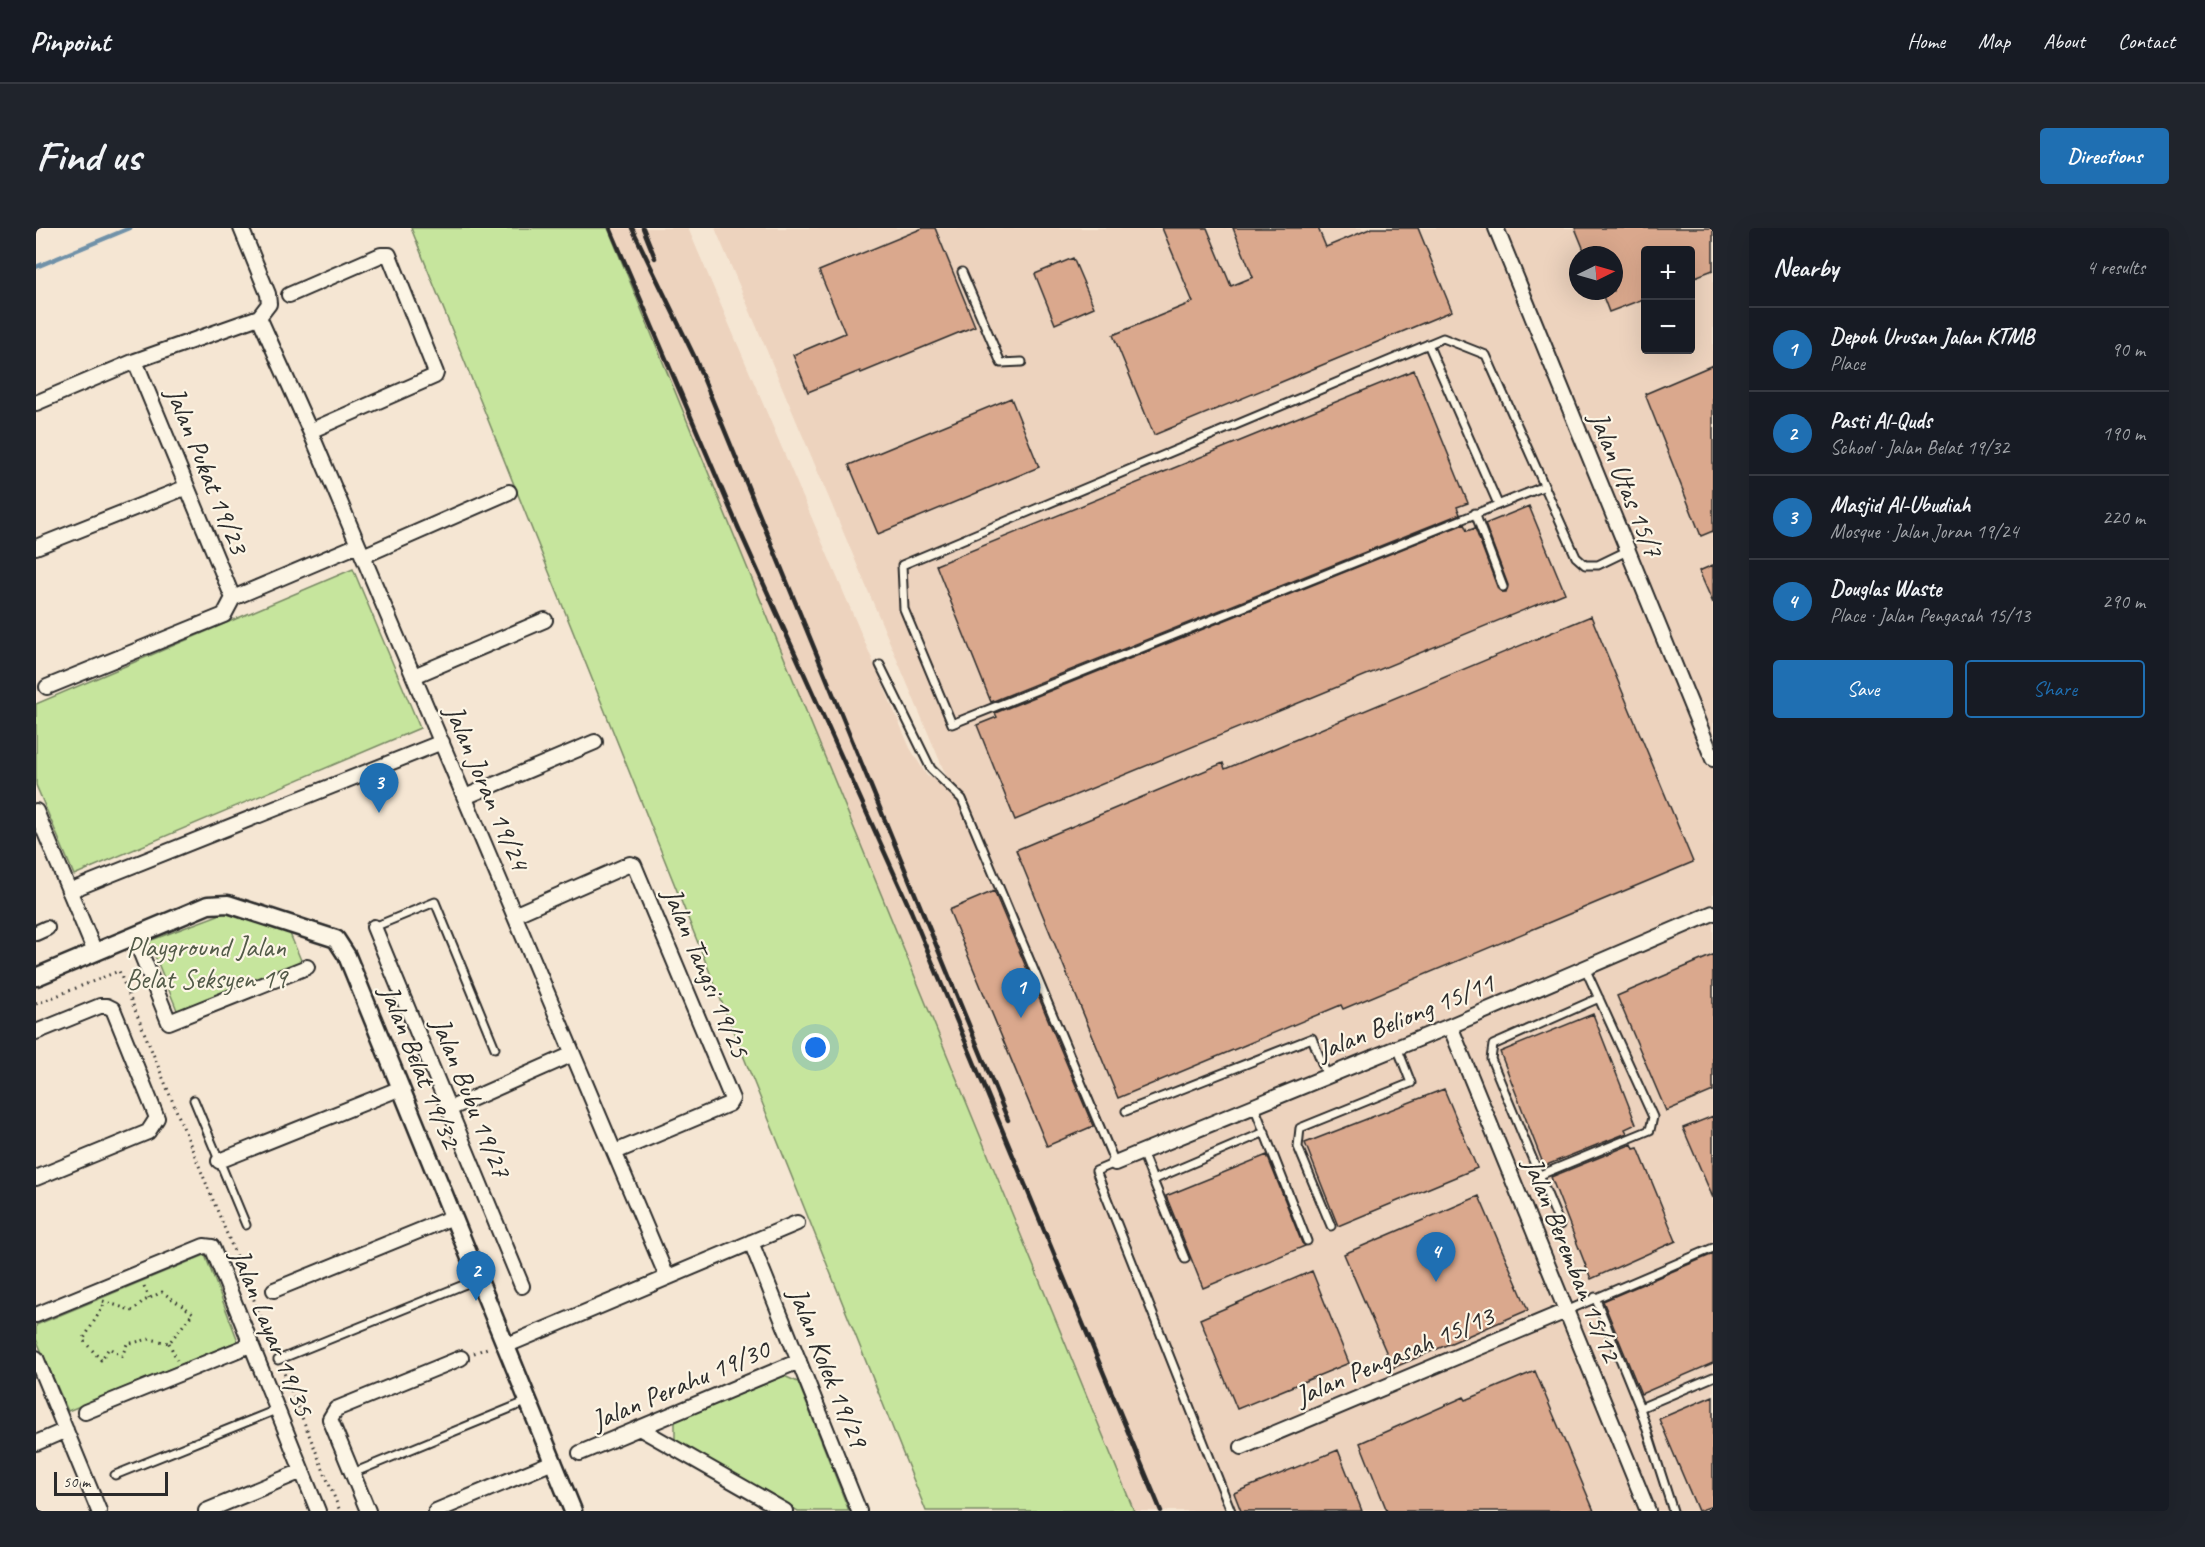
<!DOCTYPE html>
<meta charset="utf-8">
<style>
body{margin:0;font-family:Caveat,sans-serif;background:#20242c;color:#f1f3f6}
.controls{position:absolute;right:18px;top:18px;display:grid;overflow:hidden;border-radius:6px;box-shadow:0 6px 24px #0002}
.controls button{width:54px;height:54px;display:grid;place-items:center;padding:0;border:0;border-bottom:2px solid #363941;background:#171b24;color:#f1f3f6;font:30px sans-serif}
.compass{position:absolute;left:1533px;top:18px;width:54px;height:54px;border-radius:50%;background:#171b24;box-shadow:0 6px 24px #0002;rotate:85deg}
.scale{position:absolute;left:18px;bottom:15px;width:114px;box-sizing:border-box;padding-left:6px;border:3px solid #2b2b2b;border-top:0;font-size:16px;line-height:21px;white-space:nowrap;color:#2b2b2b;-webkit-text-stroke:4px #fcf5e5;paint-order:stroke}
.you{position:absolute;left:780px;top:820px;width:21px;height:21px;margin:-15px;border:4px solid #fff;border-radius:50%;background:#1a73e8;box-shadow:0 0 0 9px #1a73e833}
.badge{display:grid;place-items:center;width:39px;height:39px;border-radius:50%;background:#1f6fb2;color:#fff;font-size:20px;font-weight:700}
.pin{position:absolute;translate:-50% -50px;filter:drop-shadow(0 2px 3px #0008)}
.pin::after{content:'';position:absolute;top:32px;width:21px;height:18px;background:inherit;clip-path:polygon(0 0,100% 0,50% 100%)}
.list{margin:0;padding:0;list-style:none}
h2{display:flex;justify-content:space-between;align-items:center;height:78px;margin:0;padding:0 24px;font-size:26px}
h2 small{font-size:20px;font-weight:400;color:#9ea1a6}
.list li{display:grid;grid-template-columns:39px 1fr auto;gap:18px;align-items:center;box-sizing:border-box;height:84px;padding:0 24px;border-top:2px solid #363941}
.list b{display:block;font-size:22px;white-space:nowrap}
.list p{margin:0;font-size:20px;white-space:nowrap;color:#9ea1a6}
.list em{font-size:20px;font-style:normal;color:#9ea1a6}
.actions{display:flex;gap:12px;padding:18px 24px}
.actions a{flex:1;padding:14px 0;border:2px solid #1f6fb2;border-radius:6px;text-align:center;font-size:21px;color:#1f6fb2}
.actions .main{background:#1f6fb2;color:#fff}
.map{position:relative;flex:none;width:1677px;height:1283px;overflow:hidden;border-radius:6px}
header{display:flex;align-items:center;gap:36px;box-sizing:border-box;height:84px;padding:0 30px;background:#171b24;border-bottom:2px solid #363941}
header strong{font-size:28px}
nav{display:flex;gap:33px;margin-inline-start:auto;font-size:21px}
.intro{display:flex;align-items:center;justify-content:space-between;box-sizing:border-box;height:144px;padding:0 36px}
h1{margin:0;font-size:42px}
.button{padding:15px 27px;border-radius:6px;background:#1f6fb2;color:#fff;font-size:21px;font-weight:700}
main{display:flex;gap:36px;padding:0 36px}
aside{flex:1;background:#171b24;border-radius:6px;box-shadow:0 6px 24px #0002}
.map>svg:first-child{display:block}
.built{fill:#edd3be;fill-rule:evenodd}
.green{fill:#c6e59d;stroke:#788864;stroke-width:1.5}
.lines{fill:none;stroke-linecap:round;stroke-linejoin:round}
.stream{stroke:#6f91a8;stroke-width:4.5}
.building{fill:#daa88d;stroke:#2b2b2b;stroke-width:1.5}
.service-casing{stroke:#2b2b2b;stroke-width:11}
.minor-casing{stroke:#2b2b2b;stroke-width:18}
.tertiary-casing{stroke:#2b2b2b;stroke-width:21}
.path{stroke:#2b2b2b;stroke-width:3;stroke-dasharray:1.5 4.5;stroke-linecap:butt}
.service{stroke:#fcf5e5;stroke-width:7}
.minor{stroke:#fcf5e5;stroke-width:14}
.tertiary{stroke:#fcf5e5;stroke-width:16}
.rail{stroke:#2b2b2b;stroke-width:4.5}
.labels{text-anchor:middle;stroke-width:4.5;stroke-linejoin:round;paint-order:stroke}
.street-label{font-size:28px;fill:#2b2b2b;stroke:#fcf5e5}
.park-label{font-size:28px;fill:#525a48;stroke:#fcf5e5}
</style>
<header>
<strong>Pinpoint</strong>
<nav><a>Home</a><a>Map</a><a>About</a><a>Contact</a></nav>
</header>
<div class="intro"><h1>Find us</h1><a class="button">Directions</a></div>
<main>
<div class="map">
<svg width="1677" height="1283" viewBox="0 0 1677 1283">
<rect width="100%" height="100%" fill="#f5e6d3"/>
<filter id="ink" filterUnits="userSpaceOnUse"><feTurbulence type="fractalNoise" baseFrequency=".0167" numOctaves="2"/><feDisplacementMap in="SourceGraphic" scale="12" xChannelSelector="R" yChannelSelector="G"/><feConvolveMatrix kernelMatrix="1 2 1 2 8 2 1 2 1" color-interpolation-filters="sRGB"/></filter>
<g filter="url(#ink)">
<path class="built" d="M572,0H652L874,520L891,548L914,557L679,0H1677V1283H1098ZM1610,22H1654V122H1610ZM1542,27H1578V63H1542Z"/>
<path class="green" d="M375,0H572L1098,1283H890Z
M317,341L384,500L38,647L0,557V476Z
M193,683L252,701L267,737L143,787L113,713Z
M169,1027L202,1113L32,1183L0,1111V1097Z
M748,1148L762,1154L813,1283H762L639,1214V1193Z"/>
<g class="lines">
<path class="stream" d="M0,39L94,0"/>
</g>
<path class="building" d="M887,0H899L939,98L825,145L824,143L772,164L757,127L809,105L783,43Z
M1126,0H1171L1195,58L1217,49L1197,0H1282L1290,19L1336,0H1382L1416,83L1118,207L1077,107L1157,74Z
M1539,0H1677V42L1654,51V22H1610V70L1573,84L1565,63H1578V27H1550Z
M1037,30L1058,79L1019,96L999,46Z
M1677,137V303L1665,308L1609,166Z
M1378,142L1432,275L1421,279L1424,286L955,474L900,337Z
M975,170L1003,239L842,306L813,237Z
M1493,278L1529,365L979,592L941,497L961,489L959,485L1428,296L1431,303L1439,300L1462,361L1466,364H1470L1472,357L1449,296Z
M1677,337V375L1663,343Z
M1555,388L1657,634L1307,781L1305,777L1082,870L980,622L1187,535L1189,541Z
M958,663L1057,898L1011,918L913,682Z
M1677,727V863L1630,883L1581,768Z
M1557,786L1600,896L1589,901L1591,905L1508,938L1464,824Z
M1408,861L1441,940L1302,998L1269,915Z
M1677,888V970L1647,900Z
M1596,916L1598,921L1602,920L1640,1013L1555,1051L1515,949Z
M1231,927L1266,1015L1269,1018L1167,1060L1130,968Z
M1443,968L1492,1082L1357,1140L1308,1026Z
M1677,1026V1135L1605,1166L1567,1073Z
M1276,1043L1313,1135L1201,1181L1164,1091Z
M1499,1143L1558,1283H1351L1324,1215L1428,1169L1430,1172Z
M1677,1168V1278L1662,1283L1623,1191Z
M1302,1222L1326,1283H1205L1198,1265Z"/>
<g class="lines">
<defs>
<path id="service" d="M926,44L965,135L986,134
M1392,116L1462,276
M1509,258L916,496L868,381L866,337L1407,110L1450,127L1540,329L1549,337H1562L1591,323
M1439,285L1467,359
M844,437L895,541L926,571L1079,935L1060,943L1195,1283
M338,699L399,674L459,820
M158,872L210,997
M1218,878L1271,1013
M1090,883L1276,810L1291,848
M1106,924L1117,952L1229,904
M1504,947L1614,902L1617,889L1549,740
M1117,952L1149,1031
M1524,997L1455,831L1457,817L1563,770
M1295,998L1262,919L1264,900L1375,855L1361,819
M1559,1069L1604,1180L1637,1283
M1530,1083L1677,1020
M242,1132L442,1051
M1604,1180L1677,1149
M317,1245L492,1173
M79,1247L240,1182"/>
<path id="minor" d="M205,0L232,66L233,76L223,89
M1460,0L1677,531
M253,67L345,27H353L400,145L399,148L274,203
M223,89L274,203L631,1049
M99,133L197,370
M0,175L99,133L223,89
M0,319L151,259
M327,328L473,264
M197,370L322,317
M378,448L509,392
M11,459L188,387L197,370
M429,569L559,514
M0,583L59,724
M33,663L406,514
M478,687L594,636L598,637L696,871L693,876L579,924
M338,699L486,1058
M0,705L11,700
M98,708L133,794L271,739
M1414,798L1612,1283
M0,804L64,778H71L77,781L121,890L112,904L0,950
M413,881L537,826
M183,933L365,860
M1079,935L1414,798L1677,685
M715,1014L823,1283
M238,1062L417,989
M0,1087L168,1018L176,1019L282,1283
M469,1118L761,995
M0,1130L63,1283
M49,1184L214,1117
M603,1200L749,1283
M0,1215L30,1202
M1206,1219L1530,1083
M544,1225L763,1133
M170,1283L266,1243
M332,1283L294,1191L300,1181L425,1130
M400,1283L517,1234"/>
<path id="tertiary" d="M0,749L172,677L192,676L300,711L311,728L537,1283"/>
</defs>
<use href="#service" class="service-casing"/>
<use href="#minor" class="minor-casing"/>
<use href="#tertiary" class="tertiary-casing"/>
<path class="path" d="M0,776L83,743L239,1123
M108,1058L113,1070
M67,1073L97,1083L106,1074L126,1064L157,1085L133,1115L114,1111L91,1116L86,1128L73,1120L65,1132L47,1112L69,1075
M133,1115L141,1132
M438,1125L454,1119
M246,1140L304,1283"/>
<use href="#service" class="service"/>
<use href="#minor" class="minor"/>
<use href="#tertiary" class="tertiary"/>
<path class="rail" d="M574,0L702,299L875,683L1125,1283
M596,0L659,130L972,892
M607,0L619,30"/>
</g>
</g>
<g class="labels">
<g class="street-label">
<text transform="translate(172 242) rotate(68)" y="10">Jalan Pukat 19/23</text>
<text transform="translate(1591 256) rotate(68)" y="10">Jalan Utas 15/7</text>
<text transform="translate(452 559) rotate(67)" y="10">Jalan Joran 19/24</text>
<text transform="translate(671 744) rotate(67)" y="10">Jalan Tangsi 19/25</text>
<text transform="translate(1369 788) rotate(-22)" y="10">Jalan Beliong 15/11</text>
<text transform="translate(385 838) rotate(68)" y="10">Jalan Belat 19/32</text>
<text transform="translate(436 869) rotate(68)" y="10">Jalan Bubu 19/27</text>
<text transform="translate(1537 1031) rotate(68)" y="10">Jalan Beremban 15/12</text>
<text transform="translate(237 1104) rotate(68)" y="10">Jalan Layar 19/35</text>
<text transform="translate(1358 1127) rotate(-23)" y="10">Jalan Pengasah 15/13</text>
<text transform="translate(793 1139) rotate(68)" y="10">Jalan Kolek 19/29</text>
<text transform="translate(644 1156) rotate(-23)" y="10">Jalan Perahu 19/30</text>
</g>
<g class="park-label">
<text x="170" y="728">Playground Jalan<tspan x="170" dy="32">Belat Seksyen 19</tspan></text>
</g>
</g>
</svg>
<div class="controls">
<button>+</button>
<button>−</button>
</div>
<svg class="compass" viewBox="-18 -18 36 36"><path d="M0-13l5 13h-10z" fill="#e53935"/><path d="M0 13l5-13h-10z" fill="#9ea1a6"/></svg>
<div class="scale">50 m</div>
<div class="you"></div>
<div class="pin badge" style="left:985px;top:790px">1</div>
<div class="pin badge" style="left:440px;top:1073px">2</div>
<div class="pin badge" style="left:343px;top:585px">3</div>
<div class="pin badge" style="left:1400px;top:1054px">4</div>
</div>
<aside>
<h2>Nearby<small>4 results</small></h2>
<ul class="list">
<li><span class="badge">1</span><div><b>Depoh Urusan Jalan KTMB</b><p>Place</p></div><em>90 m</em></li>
<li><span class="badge">2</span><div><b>Pasti Al-Quds</b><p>School · Jalan Belat 19/32</p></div><em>190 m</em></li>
<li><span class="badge">3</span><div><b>Masjid Al-Ubudiah</b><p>Mosque · Jalan Joran 19/24</p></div><em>220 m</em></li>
<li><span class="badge">4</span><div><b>Douglas Waste</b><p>Place · Jalan Pengasah 15/13</p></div><em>290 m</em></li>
</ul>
<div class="actions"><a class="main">Save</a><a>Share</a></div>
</aside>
</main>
